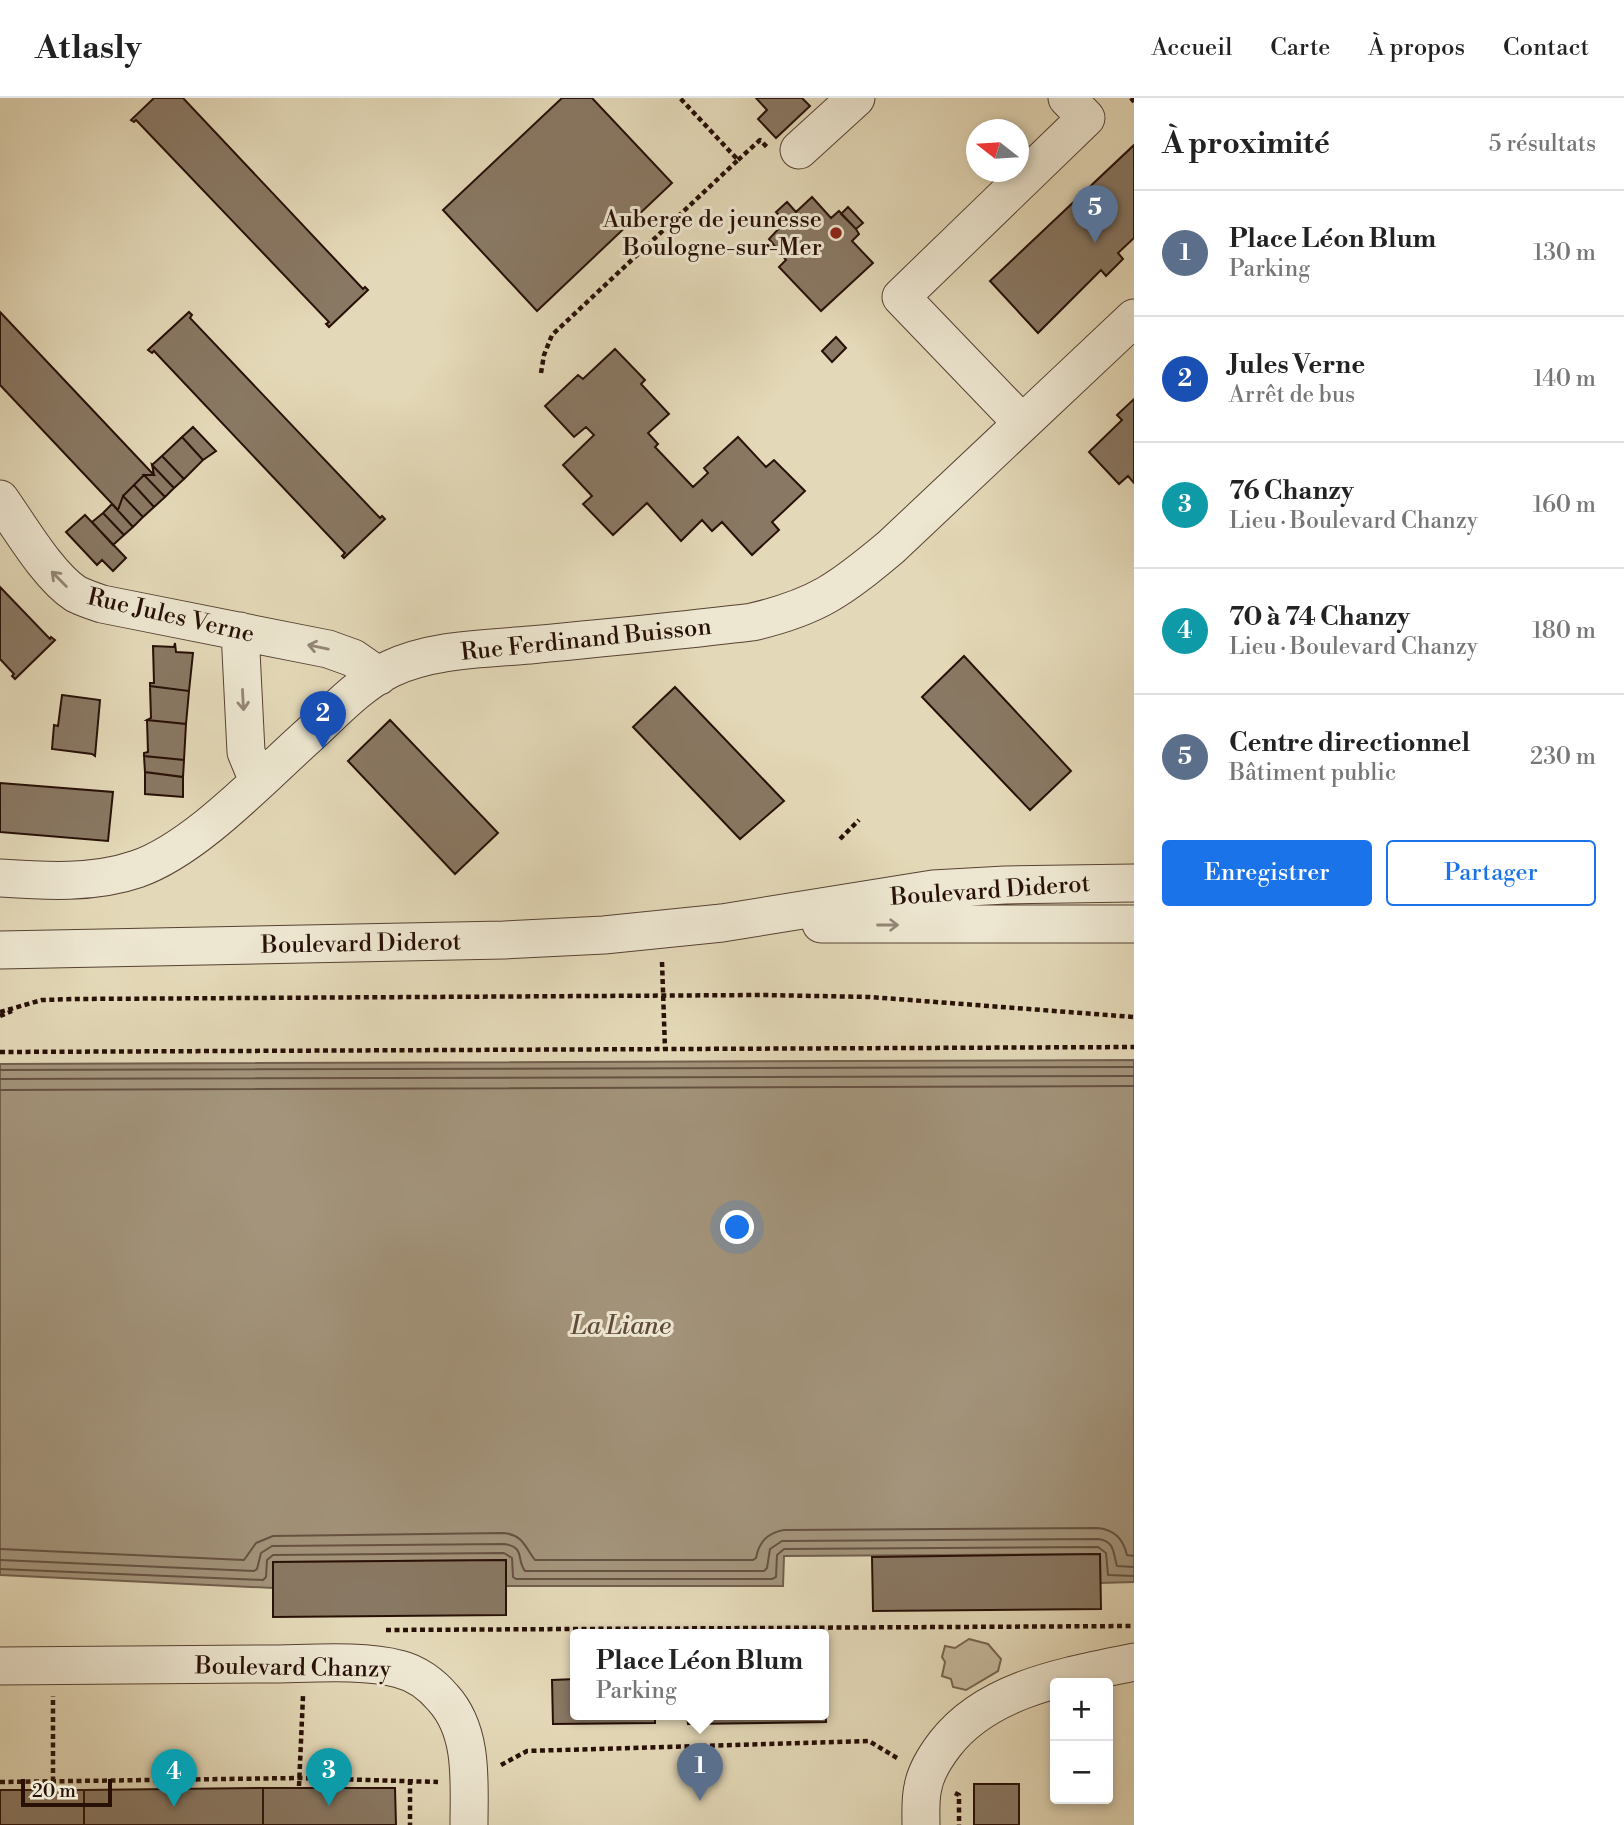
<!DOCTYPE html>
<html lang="fr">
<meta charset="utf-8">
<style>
body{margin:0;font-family:"Libre Bodoni",serif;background:#f2f2f2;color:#222}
.controls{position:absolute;right:21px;bottom:21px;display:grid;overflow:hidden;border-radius:7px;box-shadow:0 4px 10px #0003}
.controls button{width:63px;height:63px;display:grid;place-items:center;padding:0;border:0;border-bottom:2px solid #e0e0e0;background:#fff;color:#222;font:35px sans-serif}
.compass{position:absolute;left:966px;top:21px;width:63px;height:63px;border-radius:50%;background:#fff;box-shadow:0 4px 10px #0003;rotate:287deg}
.scale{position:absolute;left:21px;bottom:18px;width:91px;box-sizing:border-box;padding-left:7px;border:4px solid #281007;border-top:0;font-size:19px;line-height:24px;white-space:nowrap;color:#281007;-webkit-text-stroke:5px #ede6d0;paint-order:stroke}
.you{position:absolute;left:738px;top:1130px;width:24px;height:24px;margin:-18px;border:5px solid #fff;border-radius:50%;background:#1a73e8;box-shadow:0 0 0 10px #1a73e833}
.badge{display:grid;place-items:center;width:46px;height:46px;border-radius:50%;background:#1a73e8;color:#fff;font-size:23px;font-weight:700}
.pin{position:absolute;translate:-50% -58px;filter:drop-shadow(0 2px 4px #0008)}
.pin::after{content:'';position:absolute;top:37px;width:24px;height:21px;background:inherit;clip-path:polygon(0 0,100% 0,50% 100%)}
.popup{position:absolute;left:570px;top:1531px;width:259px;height:91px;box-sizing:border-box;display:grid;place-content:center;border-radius:7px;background:#fff;filter:drop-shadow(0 2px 5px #0005);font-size:23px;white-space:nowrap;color:#767676}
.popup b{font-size:26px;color:#222}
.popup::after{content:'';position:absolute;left:50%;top:100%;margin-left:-14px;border:14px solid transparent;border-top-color:#fff}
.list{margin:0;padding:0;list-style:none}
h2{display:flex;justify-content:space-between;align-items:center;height:91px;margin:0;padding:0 28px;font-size:30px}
h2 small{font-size:23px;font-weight:400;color:#767676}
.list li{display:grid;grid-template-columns:46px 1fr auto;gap:21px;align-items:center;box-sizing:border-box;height:126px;padding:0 28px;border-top:2px solid #e0e0e0}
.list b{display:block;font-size:26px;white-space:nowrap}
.list p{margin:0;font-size:23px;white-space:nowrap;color:#767676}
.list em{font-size:23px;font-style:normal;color:#767676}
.actions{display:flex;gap:14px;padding:21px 28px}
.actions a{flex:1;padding:16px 0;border:2px solid #1a73e8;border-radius:7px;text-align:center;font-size:24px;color:#1a73e8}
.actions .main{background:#1a73e8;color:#fff}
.map{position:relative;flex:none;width:1134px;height:1727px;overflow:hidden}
header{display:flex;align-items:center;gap:42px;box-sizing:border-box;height:98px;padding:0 35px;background:#fff;border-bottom:2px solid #e0e0e0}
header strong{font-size:33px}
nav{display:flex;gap:38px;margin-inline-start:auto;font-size:24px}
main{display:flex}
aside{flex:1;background:#fff}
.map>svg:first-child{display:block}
.green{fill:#c3b699;stroke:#766350;stroke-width:2}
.water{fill:#a3947b;stroke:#725f4d;stroke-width:2}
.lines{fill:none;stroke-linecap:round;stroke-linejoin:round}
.shore{stroke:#665241;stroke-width:2}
.building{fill:#897863;stroke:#281007;stroke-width:2}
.minor-casing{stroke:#574233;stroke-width:39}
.path{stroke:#281007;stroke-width:4.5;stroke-dasharray:5 3.5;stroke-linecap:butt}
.minor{stroke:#ede6d0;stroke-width:37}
.oneway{stroke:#948676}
.poi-dot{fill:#8f2418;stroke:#ede6d0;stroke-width:2.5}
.labels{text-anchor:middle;stroke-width:6;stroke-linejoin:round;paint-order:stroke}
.poi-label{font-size:24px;fill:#281007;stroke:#ede6d0;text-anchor:end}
.street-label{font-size:24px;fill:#281007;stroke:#ede6d0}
.water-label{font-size:26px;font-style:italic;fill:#5f4b3b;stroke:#ede6d0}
</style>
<header>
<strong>Atlasly</strong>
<nav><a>Accueil</a><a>Carte</a><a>À propos</a><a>Contact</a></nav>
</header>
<main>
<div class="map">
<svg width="1134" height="1727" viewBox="0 0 1134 1727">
<rect width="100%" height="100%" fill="#e3d8b7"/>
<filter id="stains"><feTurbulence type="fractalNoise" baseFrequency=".00286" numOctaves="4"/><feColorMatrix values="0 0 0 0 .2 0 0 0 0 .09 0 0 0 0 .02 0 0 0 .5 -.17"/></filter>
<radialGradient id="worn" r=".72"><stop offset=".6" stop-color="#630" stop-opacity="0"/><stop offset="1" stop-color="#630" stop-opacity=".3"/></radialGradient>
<path class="green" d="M969,1541L988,1546L1001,1561L998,1573L966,1592L953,1589L951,1581L942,1578L945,1564L942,1559L945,1548L955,1550Z"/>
<path class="water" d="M1134,962V1484L1100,1485L1099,1456L784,1458L783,1488H506L505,1462L273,1464V1490L0,1477V966Z"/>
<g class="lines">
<path class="shore" d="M0,972L1134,969
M0,981L1134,978
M0,992L1134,988
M0,1451L244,1462L256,1445L273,1438L504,1435C523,1437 525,1449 535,1462H753L756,1460C759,1444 767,1435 784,1432L1098,1430C1115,1432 1123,1441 1127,1457L1134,1458
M0,1462L254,1473L257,1471L261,1455L272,1448L504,1446C526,1449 516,1462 525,1473H764L767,1470L770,1451L782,1443L1098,1441C1115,1443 1113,1455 1117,1468L1134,1469
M0,1471L263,1482L266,1479L267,1462L273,1457L504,1455L512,1460L513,1479L516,1481H772L776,1479L777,1457L784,1451L1098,1449L1106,1455L1108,1477L1134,1478"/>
</g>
<path class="building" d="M154,0H183L363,191L365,189L368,192L329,229L326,226L329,224L136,22L134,24L131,22Z
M562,0H592L672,85L537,213L443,112Z
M756,0H802L810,8L776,40L758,21L767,12Z
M1134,47V140L1118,155L1123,161L1106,178L1101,172L1038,235L990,183Z
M812,99L831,120L839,113L856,131L859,136L852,143L873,165L821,213L779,169L786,162L769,141L785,124L776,114L787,104L796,114Z
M848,109L863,125L856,131L841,116Z
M0,214L154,377H144L123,398L118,412L0,287Z
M189,214L192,217L190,220L380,420L382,418L385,421L344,460L342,458L345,455L154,253L152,255L148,252Z
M836,239L846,250L832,264L822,253Z
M615,251L645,282L641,286L669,316L648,335L658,346L655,349L693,389L708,375L704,370L738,339L766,369L774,362L805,393L772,424L779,432L752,457L722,424L712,433L702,422L681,443L647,405L613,437L583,406L592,398L563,367L594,337L586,329L574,339L545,308L578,277L583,281Z
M1134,301V385L1128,378L1119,386L1089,354L1122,322L1117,317Z
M193,329L216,353L203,362L182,339Z
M182,339L203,362L184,381L162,358Z
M162,358L184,381L174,390L152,367Z
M152,367L174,390L165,399L144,377H154Z
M144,377L165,399L154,409L134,387Z
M134,387L154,409L143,419L123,398Z
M123,398L143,419L133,429L112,406L118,412Z
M112,406L133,429L124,437L103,415Z
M103,415L124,437L113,447L92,424Z
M85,417L126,460L113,473L102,462L97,467L66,434Z
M0,489L50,541L51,539L55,542L15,581L12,578L14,576L0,561Z
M175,545L176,554L193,555L189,593L150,588V585H154L153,548L174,549Z
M964,558L1071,673L1030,712L922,599Z
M150,588L189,593L186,626L147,622L151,620Z
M675,589L784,703L740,741L633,629Z
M62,597L100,602L95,658L92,656L52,651L54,627L58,628Z
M147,622L186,626L184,662L144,658V655L148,654Z
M390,622L498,735L455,776L348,663Z
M144,658L184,662L183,679L145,674Z
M145,674L183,679V699L145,696Z
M0,685L113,694L108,743L0,734Z
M1100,1456L1101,1511L873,1513L872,1459Z
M506,1462V1517L273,1519V1464Z
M824,1579L826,1624L688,1626L687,1617H824Z
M576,1581V1617H655V1625L553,1626L552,1582Z
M974,1686H1019V1727H974Z
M263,1690V1727H84V1692Z
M263,1690H395L396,1727H263Z
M0,1692H84V1727H0Z"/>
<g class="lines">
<defs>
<path id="minor" d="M799,52L856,0
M1022,325L901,199L1086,20L1067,0
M0,401C20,429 48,478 76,496C84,500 93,503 102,506L328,551L353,560L379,578
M240,533L246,654L253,671L261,681
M0,780C45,783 94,786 137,771C195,751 261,680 308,638C333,615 358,587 390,571C432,551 484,551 530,547C604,540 678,533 752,524C817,509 841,491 891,449L1134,220
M821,826H1134
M0,852L504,842L604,837L722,825L933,791L1005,787L1134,785
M0,1568C89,1568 178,1567 266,1566C306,1566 362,1561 399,1571C416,1575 432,1587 443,1600C474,1634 469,1684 469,1727
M921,1727C921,1715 920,1701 923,1689C926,1673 935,1659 945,1646C988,1590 1068,1578 1134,1564"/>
</defs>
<use href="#minor" class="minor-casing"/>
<path class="path" d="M1131,0L1134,4
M738,62L760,42L767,49
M541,275L544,257L552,237L738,62L680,0
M840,741L859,722
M662,864L665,951
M0,914L42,902L75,901L764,897L870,899L1134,919
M0,918L12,913
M0,954L1134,949
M386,1532L1133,1528
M501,1667L527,1653L869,1643L897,1660
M410,1682V1727
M0,1684L299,1680L438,1684
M299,1688L303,1598
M53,1692V1598
M955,1695L959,1697V1727"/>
<use href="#minor" class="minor"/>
</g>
<defs><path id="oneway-shaft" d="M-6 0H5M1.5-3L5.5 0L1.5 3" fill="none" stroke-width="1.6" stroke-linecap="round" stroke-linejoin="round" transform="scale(1.75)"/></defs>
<g class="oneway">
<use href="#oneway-shaft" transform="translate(59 481) rotate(-135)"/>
<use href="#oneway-shaft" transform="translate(318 549) rotate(-168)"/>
<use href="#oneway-shaft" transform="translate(243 602) rotate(87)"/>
<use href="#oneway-shaft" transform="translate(888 827)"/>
</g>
<circle class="poi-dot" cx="836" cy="135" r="7"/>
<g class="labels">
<g class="poi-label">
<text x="822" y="129">Auberge de jeunesse<tspan x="822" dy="28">Boulogne-sur-Mer</tspan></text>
</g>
<g class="street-label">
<text transform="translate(171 517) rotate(13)" y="8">Rue Jules Verne</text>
<text transform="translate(586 541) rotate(-6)" y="8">Rue Ferdinand Buisson</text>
<text transform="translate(990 792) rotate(-4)" y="8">Boulevard Diderot</text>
<text transform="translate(361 845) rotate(-1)" y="8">Boulevard Diderot</text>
<text transform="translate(293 1569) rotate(1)" y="8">Boulevard Chanzy</text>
</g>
<g class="water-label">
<text x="621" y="1236">La Liane</text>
</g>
</g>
<rect width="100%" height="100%" filter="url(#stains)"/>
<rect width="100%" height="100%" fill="url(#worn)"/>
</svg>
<div class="controls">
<button>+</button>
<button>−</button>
</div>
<svg class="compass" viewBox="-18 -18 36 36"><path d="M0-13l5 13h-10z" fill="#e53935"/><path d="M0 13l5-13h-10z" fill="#767676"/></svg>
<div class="scale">20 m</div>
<div class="you"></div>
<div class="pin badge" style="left:700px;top:1703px;background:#5c6f8a">1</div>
<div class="popup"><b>Place Léon Blum</b>Parking</div>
<div class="pin badge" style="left:323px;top:651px;background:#1a4fb4">2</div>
<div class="pin badge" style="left:329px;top:1708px;background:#0f9aa8">3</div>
<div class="pin badge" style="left:174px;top:1709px;background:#0f9aa8">4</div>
<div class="pin badge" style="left:1095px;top:145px;background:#5c6f8a">5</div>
</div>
<aside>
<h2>À proximité<small>5 résultats</small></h2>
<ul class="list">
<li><span class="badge" style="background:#5c6f8a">1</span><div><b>Place Léon Blum</b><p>Parking</p></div><em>130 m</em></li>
<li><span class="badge" style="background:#1a4fb4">2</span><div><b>Jules Verne</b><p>Arrêt de bus</p></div><em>140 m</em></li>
<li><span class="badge" style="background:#0f9aa8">3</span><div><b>76 Chanzy</b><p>Lieu · Boulevard Chanzy</p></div><em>160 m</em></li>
<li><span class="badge" style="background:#0f9aa8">4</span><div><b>70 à 74 Chanzy</b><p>Lieu · Boulevard Chanzy</p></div><em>180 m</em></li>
<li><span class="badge" style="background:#5c6f8a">5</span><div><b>Centre directionnel</b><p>Bâtiment public</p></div><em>230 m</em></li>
</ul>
<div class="actions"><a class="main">Enregistrer</a><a>Partager</a></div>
</aside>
</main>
